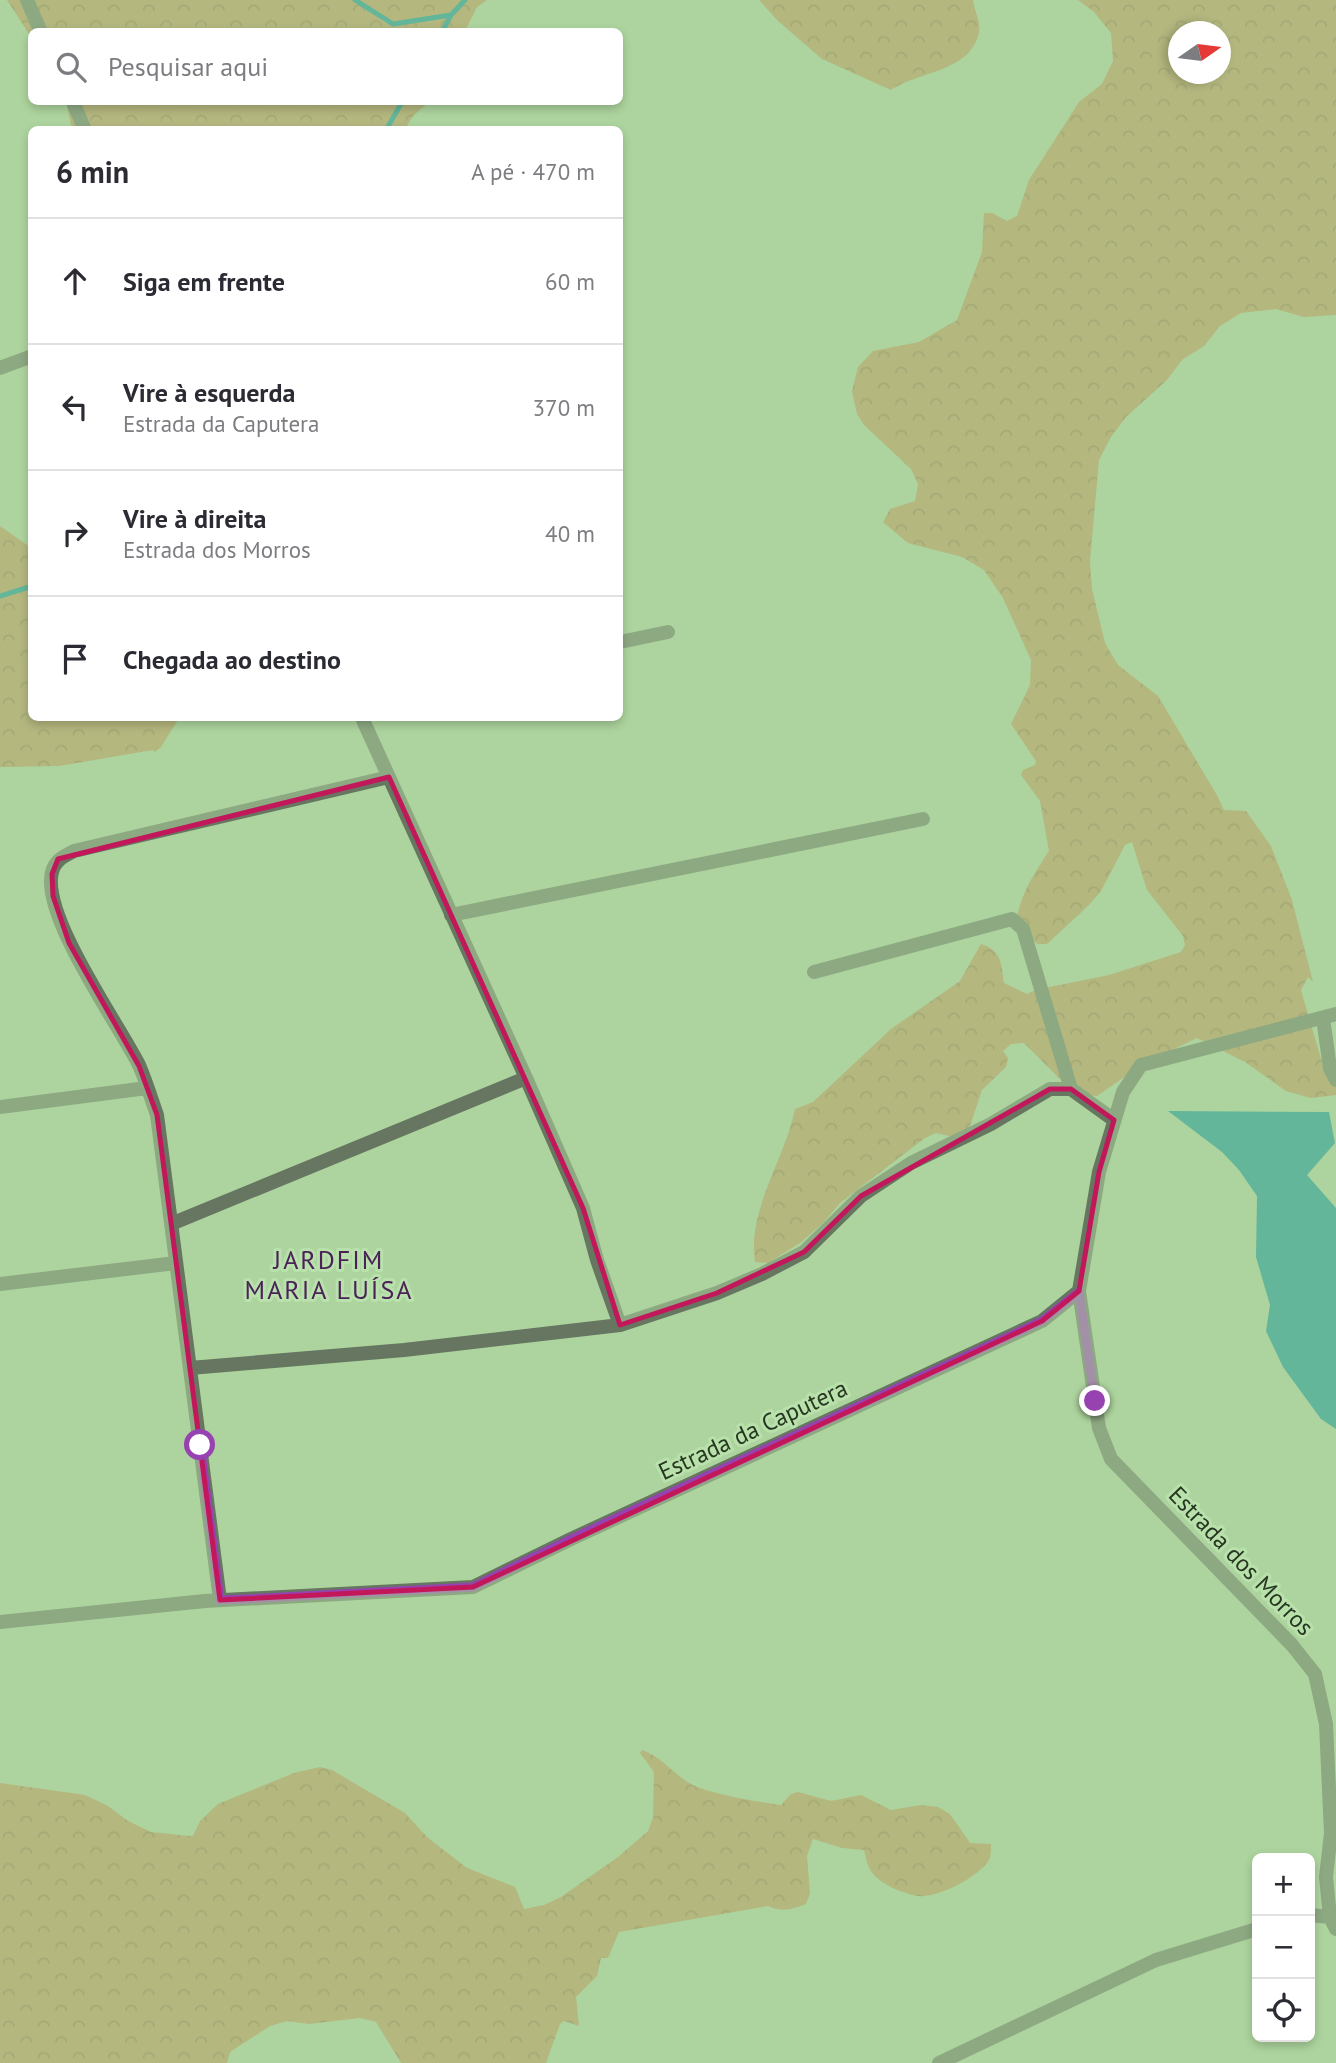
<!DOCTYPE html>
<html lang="pt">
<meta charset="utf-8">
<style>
body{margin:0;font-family:"PT Sans",sans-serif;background:#f7f7f7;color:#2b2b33}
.controls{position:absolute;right:21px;bottom:21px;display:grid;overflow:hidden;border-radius:10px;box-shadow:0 4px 10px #0003}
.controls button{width:63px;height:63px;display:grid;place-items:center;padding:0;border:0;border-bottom:2px solid #e1e1e2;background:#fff;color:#2b2b33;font:35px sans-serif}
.compass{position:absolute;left:1168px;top:21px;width:63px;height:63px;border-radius:50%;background:#fff;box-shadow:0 4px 10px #0003;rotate:76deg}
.stop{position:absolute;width:21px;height:21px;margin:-16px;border:5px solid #9642b0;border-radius:50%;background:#fff}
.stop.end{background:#9642b0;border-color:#fff;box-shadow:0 2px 7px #0008}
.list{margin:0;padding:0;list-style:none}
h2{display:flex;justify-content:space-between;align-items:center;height:91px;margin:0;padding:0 28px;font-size:30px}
h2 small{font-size:23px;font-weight:400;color:#7c7c81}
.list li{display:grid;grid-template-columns:46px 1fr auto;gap:21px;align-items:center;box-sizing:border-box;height:126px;padding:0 28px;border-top:2px solid #e1e1e2}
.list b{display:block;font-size:26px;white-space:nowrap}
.list p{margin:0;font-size:23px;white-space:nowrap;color:#7c7c81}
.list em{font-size:23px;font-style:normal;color:#7c7c81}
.icon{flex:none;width:38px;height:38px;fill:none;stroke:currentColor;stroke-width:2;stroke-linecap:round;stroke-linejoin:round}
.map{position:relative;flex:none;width:1336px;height:2063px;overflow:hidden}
.search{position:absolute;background:#fff;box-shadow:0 4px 10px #0003;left:28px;top:28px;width:595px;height:77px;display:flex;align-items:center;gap:18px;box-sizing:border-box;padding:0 24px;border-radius:10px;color:#7c7c81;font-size:26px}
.panel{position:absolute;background:#fff;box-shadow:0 4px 10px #0003;left:28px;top:126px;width:595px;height:595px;border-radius:10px}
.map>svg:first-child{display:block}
.forest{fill:url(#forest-crowns);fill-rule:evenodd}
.water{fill:#0a9295}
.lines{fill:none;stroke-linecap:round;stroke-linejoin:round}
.stream{stroke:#0a9295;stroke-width:5}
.street{stroke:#667661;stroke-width:14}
.route{stroke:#9642b0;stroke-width:9}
.marked{fill:none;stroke:#c2185b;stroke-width:5;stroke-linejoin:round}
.labels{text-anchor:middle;stroke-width:6;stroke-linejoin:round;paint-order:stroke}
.street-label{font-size:24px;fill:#273722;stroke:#b9e1ab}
.neighbourhood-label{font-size:26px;letter-spacing:2px;fill:#4a2257;stroke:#b9e1ab}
</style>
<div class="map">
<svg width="1336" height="2063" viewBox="0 0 1336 2063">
<defs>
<pattern id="forest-crowns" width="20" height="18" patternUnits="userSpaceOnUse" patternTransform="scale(1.75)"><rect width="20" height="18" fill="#bc9457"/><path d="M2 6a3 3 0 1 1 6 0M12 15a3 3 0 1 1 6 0" fill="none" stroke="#997a48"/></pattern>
</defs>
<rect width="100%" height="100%" fill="#add49e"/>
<path class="forest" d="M7,0H487L477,7L465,31L32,32L31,37Z
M759,0H973C974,9 981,23 979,32C971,72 919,71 891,90L822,59L778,21Z
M1078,0H1336V315L1304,317L1276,309L1241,313L1220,326L1204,346L1182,360L1167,380L1126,417L1111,437L1099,460L1090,561L1092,589L1105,643L1118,665L1158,696L1218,797L1224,810L1246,811L1271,846L1292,900L1313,982L1308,977L1301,990L1321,1059L1327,1066L1336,1059V1095L1311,1098L1286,1091L1245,1062L1197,1038L1143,1064L1097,1096L1075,1094L1024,1043L1011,1044L1003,1051L1008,1058L1006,1067L982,1090L969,1129L954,1137L936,1133L925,1138L840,1203L823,1223L800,1243L768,1263L755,1262C747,1210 785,1159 795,1109L813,1102L891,1029L960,981L981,944C1002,951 1001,963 1004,983L1027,994L1042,987H1050L1109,975L1181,952L1185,945L1183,936L1147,890L1132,842L1125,845L1101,891L1089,905L1047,944H1038L1016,931C1016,901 1033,875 1049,851L1040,801L1021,775L1023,770L1035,765L1036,761L1011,724L1030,685L1031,660L1003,598L984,570L962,557L908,543L883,522L890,509L915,501L918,484L911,469L864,425L857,414L852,391L858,367L873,351L919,342L957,320L982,252L984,213H992L1007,221L1017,216L1029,180L1079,102L1102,84L1113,61L1111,33L1094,12ZM1178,32H1220V74H1178Z
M66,102H429L414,115L404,130L72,129Z
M0,526L27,545H31L32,718H179L161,747L155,752L153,750L59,766L0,767Z
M642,1750C662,1757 673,1774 691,1784C709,1794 759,1802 781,1805L791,1794L798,1792L831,1801L861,1795L891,1810L921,1805L938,1807L950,1814L970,1843L991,1844C991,1849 991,1856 989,1860C979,1877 938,1898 918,1896C904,1894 879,1884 871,1871C867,1865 866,1857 864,1850L842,1848L813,1839L807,1856L810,1893L806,1904C792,1910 782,1912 768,1906L619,1932L608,1958H601L597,1976L576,1997L579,2026L564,2021L560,2024L546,2063H401L376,2022L360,2018L309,2024L287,2021L270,2026L230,2052L227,2063H0V1783L85,1795L108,1806L128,1821L151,1832L189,1836H193L200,1821L218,1804L294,1773L320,1767L332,1770L405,1813L427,1837L467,1868L515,1887L524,1909L544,1905L561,1897L618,1857L648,1831L653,1818L654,1772L640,1753Z"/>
<path class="water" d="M1168,1111L1329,1112L1335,1143L1307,1175L1336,1208V1429L1321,1419L1283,1367L1266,1331L1270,1305L1256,1257L1257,1196L1239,1170L1222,1152Z"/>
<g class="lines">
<path class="stream" d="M355,0L393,24L451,15
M442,32L451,15L465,0
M386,130L402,102
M0,596L32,586"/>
<path class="street" d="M27,0L41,32
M73,102L85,130
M0,368L32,356
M620,642L668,632
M362,718L526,1078L583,1208L597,1260L620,1325
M451,915L923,819
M814,972L1012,919L1023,929L1071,1089
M1323,1018L1330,1068L1336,1080
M0,1107L147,1088
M171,1224L526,1078
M0,1284L176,1263
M1079,1291L1099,1428L1111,1459L1292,1645L1315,1674L1326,1724L1331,1833L1326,1877L1330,1917L1336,1929
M190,1368L404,1350L620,1325L717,1293L762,1274L804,1252L861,1196L911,1163L991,1124L1050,1089H1071L1114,1120
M220,1600L157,1115C151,1098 146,1081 139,1065C118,1023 41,916 52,872C55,860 64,856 74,851L389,777
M0,1622L205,1601L473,1587L571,1539L1042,1321L1079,1291L1099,1172L1123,1092L1141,1065L1336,1014
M1310,1915L1330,1917
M939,2063L1156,1960L1257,1929"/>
</g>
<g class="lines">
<path class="route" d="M200,1445L220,1600L245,1599L473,1587L571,1539L1042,1321L1079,1292L1095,1401"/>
</g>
<path d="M0 0H1336V2063H0ZM389,777L583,1208L620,1325L717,1293L804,1252L861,1196L1050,1089H1071L1114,1120L1099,1172L1079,1291L1042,1321L473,1587L220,1600L157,1115L139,1066L69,943L53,896L52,874L58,859Z" fill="#add49e" fill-opacity=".55" fill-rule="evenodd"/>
<path class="marked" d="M389,777L583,1208L620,1325L717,1293L804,1252L861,1196L1050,1089H1071L1114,1120L1099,1172L1079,1291L1042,1321L473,1587L220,1600L157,1115L139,1066L69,943L53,896L52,874L58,859Z"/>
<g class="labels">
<g class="street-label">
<text transform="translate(753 1430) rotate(-25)" y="8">Estrada da Caputera</text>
<text transform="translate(1241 1561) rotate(46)" y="8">Estrada dos Morros</text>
</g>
<g class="neighbourhood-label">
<text x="329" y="1269">JARDFIM<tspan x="329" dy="30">MARIA LUÍSA</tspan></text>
</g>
</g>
</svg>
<div class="controls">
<button>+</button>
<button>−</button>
<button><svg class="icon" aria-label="locate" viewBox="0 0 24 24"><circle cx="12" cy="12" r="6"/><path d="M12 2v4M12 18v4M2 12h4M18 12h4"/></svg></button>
</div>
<svg class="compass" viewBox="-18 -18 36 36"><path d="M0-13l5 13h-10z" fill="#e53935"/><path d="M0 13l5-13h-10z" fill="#7c7c81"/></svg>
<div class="stop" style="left:200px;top:1445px"></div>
<div class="stop end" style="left:1095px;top:1401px"></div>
<div class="search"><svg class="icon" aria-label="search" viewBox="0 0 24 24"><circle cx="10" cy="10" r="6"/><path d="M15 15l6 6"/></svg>Pesquisar aqui</div>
<section class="panel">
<h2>6 min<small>A pé · 470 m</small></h2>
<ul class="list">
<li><svg class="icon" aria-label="ahead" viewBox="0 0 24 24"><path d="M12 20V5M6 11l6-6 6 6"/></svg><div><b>Siga em frente</b></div><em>60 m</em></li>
<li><svg class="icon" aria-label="left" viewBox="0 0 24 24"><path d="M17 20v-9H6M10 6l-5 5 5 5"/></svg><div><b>Vire à esquerda</b><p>Estrada da Caputera</p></div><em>370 m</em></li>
<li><svg class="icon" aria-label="right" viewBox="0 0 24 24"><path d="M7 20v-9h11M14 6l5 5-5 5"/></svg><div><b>Vire à direita</b><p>Estrada dos Morros</p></div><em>40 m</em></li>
<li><svg class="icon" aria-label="arrive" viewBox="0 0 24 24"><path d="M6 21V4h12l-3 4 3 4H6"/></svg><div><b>Chegada ao destino</b></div></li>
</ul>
</section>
</div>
